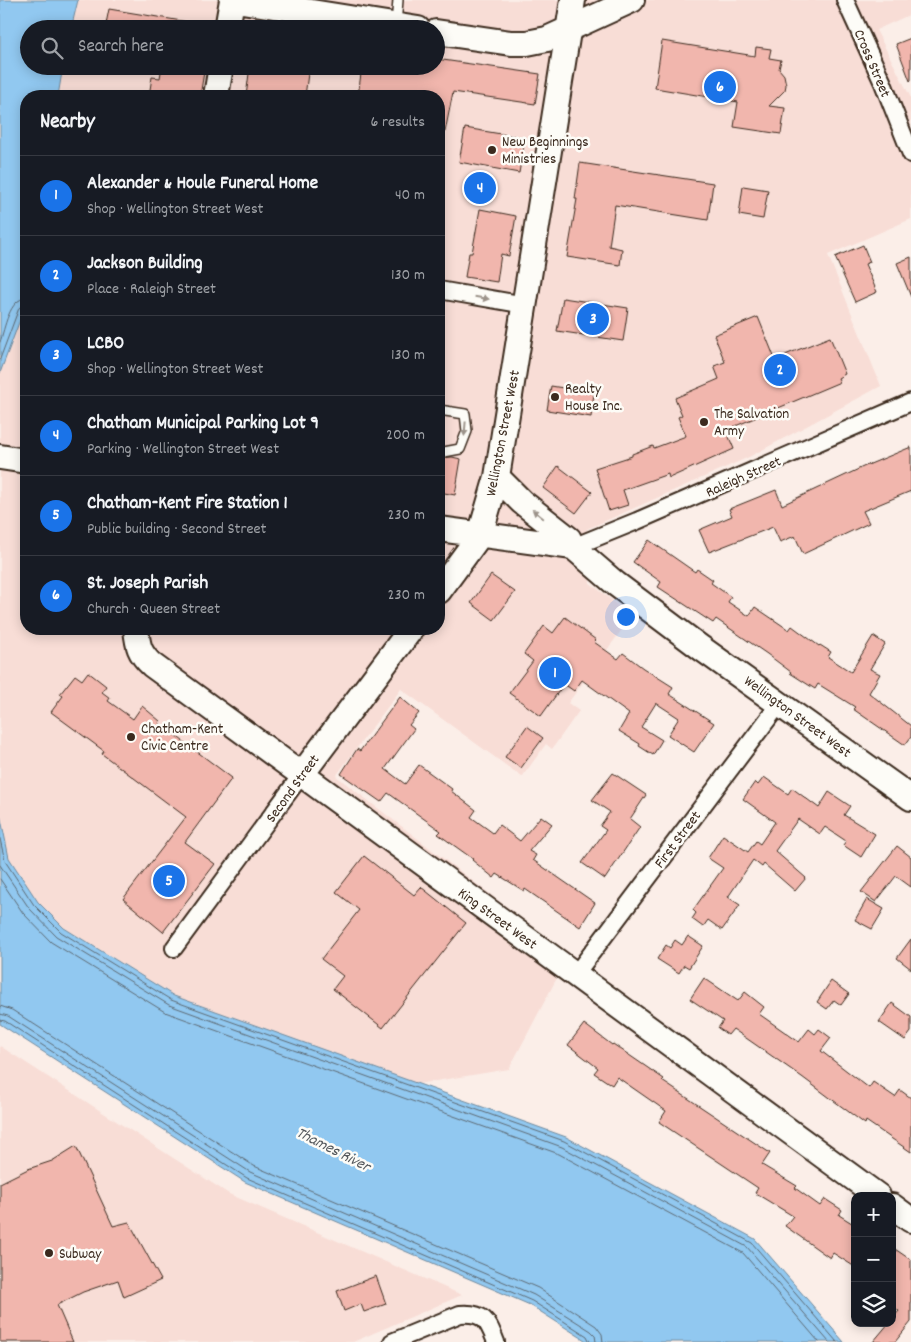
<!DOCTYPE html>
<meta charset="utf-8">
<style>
body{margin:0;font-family:Dekko,sans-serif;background:#242831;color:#f1f3f6}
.controls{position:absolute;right:15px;bottom:15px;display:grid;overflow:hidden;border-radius:10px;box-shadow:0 2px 12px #0003}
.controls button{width:45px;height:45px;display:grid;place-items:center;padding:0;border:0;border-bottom:1px solid #363941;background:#171b24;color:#f1f3f6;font:25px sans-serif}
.you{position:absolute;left:625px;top:616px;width:18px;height:18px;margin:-12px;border:4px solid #fff;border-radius:50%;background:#1a73e8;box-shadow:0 0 0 8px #1a73e833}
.badge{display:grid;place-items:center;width:32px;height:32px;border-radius:50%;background:#1a73e8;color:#fff;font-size:16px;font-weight:700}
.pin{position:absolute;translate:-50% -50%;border:2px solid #fff;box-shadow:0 1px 5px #0006}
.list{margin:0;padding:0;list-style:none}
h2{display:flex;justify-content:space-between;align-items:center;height:65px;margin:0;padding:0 20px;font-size:21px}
h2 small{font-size:16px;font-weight:400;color:#9ea1a6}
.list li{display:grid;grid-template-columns:32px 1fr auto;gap:15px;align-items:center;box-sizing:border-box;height:80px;padding:0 20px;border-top:1px solid #363941}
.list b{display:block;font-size:19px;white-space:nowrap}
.list p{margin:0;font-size:16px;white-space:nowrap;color:#9ea1a6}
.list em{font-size:16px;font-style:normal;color:#9ea1a6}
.icon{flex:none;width:28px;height:28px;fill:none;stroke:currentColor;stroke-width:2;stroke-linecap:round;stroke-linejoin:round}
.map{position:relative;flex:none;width:911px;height:1342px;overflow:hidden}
.search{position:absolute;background:#171b24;box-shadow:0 2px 12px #0003;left:20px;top:20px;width:425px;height:55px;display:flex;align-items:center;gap:12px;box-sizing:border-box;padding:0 18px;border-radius:28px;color:#9ea1a6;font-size:19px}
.panel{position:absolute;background:#171b24;box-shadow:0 2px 12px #0003;left:20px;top:90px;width:425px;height:545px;border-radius:20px}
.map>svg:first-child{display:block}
.built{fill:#f8ddd6}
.water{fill:#91c8f0;stroke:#6f899c}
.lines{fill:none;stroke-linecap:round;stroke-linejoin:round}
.shore{stroke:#5d6972;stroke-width:1}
.building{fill:#f1b6ad;stroke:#3b2a1e}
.lane-casing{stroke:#3b2a1e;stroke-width:12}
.street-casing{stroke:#3b2a1e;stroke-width:20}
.secondary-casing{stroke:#3b2a1e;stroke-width:28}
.lane{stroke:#fdfcf7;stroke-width:9}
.street{stroke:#fdfcf7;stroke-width:16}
.secondary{stroke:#fdfcf7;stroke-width:24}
.oneway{fill:#9c938a}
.poi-dot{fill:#3b2a1e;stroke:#fdfcf7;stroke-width:2}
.labels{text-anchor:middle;stroke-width:5;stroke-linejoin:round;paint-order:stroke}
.street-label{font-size:15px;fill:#3b2a1e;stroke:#fdfcf7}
.poi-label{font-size:15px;fill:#3b2a1e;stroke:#fdfcf7;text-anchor:start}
.water-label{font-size:16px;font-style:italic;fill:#55595d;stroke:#fdfcf7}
</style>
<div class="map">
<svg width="911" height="1342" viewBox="0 0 911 1342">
<rect width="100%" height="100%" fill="#fbeee8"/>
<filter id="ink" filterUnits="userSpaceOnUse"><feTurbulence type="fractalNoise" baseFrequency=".02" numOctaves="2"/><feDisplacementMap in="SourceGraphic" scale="10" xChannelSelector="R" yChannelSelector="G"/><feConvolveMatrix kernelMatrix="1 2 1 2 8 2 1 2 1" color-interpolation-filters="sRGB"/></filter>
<g filter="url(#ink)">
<path class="built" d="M78,0H911V14L876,30L911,98V219L828,255L881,386L749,457L587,529L590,583L632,616L568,703L579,711L552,749L546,744L522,777L401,689L336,776L569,955L509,1069L417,1084L174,996L64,928L38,902L9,858L0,814V373L26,304V629H439V96H57L63,66H436V29H71Z
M0,1046L229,1194L462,1295L353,1342H0Z"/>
<path class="water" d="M0,0H78L71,29H29V66H63L58,96H26V304L0,373Z
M0,814L9,858L38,902L64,928L174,996L566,1137L755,1239L844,1342H588L530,1305L245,1182L0,1024Z"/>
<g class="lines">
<path class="shore" d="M0,342C5,328 9,299 26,298
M0,359L19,308L22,305H26
M0,839L5,861L34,905L61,932L171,1000L564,1141L752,1243L837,1342
M0,865L29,908L56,936L169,1005L562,1147L747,1247L829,1342
M0,879L23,913L51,942L165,1012L559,1154L743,1253L819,1342
M0,1006L12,1010L254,1166L538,1288L596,1326L602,1334L603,1342
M0,1014L8,1016L250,1172L534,1295L591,1331L595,1335L596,1342
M0,1020L5,1021L247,1178L532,1301L587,1336L590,1342"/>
</g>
<path class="building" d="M109,9L188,22L187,29H105Z
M911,38V80L910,81L896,44Z
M662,41L755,56L756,47L771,49L769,58L781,60L779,69L784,75L786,85L785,90L769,106L785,108L781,134L734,127L738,102L655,88Z
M436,59L540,74L535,104L453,92L445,132L439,131V96H358L362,66H436Z
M162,66H205L200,96H149L152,77L160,78Z
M250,66H309L305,96H246Z
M465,128L525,138L519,173L459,162Z
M580,163L713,183L708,220L615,205L609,246L622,249L620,265L567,257L577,199H575Z
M743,186L768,190L763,219L739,215Z
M480,209L516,216L509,256L501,254L497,282L465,277L469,253H472Z
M863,245L870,262L865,264L877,292L855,302L835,257Z
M911,257V297L897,263Z
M563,298L628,308L623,341L557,331Z
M758,317L775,359L830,337L845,374L838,378L840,382L726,430L734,449L669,478L668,474L623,490L628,505L609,511L595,468L632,456V454L653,446L654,448L686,436L678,417L682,415L675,398L719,379L714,366L725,362L714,335Z
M551,386L594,393L591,417L547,410Z
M911,447V491L863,511L869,523L803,554L795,536L780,542L773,527L709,552L699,530L732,516L729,509L776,490L782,505L863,467Z
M452,457L461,459L455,495L439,492V458Z
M558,466L592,492L576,513L543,488Z
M649,540L695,572L697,569L713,580L711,583L731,597L728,602L749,616L755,607L789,630L792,626L819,646L820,645L831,652L828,657L851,672L873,636L885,644L870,669L880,674L869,693L911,726V737L905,745L853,709L855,707L818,684L815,689L790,673L791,672L767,654L716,619L713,623L658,587L661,582L633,562Z
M491,575L515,592L494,620L471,603Z
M565,617L596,640L594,642L618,659L623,653L643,668L673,687L669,694L714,723L694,752L668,735L679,718L656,703L641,727L662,740L653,755L639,746L640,744L619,731L629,714L582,680L574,691L564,684L541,716L509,693L533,661L524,654L544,626L553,633Z
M88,672L106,686L102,692L110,698L108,701L133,719L142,706L160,721L159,723L232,778L185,842L215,864L163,932L123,899L186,817L102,754L104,751L51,712L63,696L60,694L75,675L82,680Z
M400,697L419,713L409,725L414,729L385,769L405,784L419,765L452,789L451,791L476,810L471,817L493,833L499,825L520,841L541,816L552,824L529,851L536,855L533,860L595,903L580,927L525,889L524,891L497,874L494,878L472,860L473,859L438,834L441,831L388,793L381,802L341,774L357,749L360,751Z
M527,726L543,738L521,768L505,757Z
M613,773L646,795L630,819L640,827L605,879L582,863L606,830L600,826L610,812L592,800Z
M764,777L788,794L792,788L819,808L829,792L850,806L844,815L875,834L861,857L843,845L846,841L825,827L820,834L798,819L775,851L806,878L795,891L764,864L762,867L753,860L728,897L740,905L722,930L708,920L703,927L692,919L696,913L693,910L723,868L708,858L723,835L748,852L756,841L760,844L775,822L743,799L755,782L758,785Z
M897,846L911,857V887L896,876L876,902L861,892Z
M364,856L414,895L421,887L466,923L383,1028L333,989L343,976L321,959L359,910L336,892Z
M867,899L884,909L872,929L855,920Z
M688,936L703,946L689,968L684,965L679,973L657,959L666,945L670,948L675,940L682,945Z
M911,939V969L897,958Z
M704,978L738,1001L745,992L764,1007L759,1014L799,1042L809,1029L815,1034L819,1029L831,1038L821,1051L869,1088L873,1082L895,1097L900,1090L911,1098V1152L866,1121L865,1124L802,1077L733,1029L728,1035L718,1028L723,1021L690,999Z
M831,981L849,994L841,1005L834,1000L827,1009L817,1002Z
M892,1003L911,1017V1032L905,1040L879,1022Z
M584,1024L612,1045L613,1044L664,1079L662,1081L770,1153L762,1165L797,1186L795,1188L820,1206L825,1199L842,1210L839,1215L855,1225V1267L833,1253L830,1258L785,1226L793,1216L755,1193L758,1188L659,1122L666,1111L617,1077L612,1085L594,1073L598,1068L568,1045Z
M76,1146L113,1226L129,1222L161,1280L124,1297L118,1280L83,1292L57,1305L73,1342H0V1183L28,1169L52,1161Z
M892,1247L911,1260V1322L895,1342H873L889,1323H892V1319L899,1311L892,1306Z
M376,1276L386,1304L364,1312L361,1304L344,1311L337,1291Z"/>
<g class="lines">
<defs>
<path id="lane" d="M396,25L398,0
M439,410L465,414L467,431L460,449L444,452H439"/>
<path id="street" d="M845,0L883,83L911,154
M439,290L525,305
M573,547L637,521L911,402
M174,948L302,774
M575,975L780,703
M392,1342L460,1314C485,1312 488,1322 496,1342"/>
<path id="secondary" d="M236,0L418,29
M227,29L232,0
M436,32L511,43H527L547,39L632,0
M216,96L221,66
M0,457L26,461
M497,477L522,502L569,539L573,547
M439,529L573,547L616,584L701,648L911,798
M439,591L480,535L497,477L573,0
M136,629C138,646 139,653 152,665L878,1196
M302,774L411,629
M892,1206L911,1220"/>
</defs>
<use href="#lane" class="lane-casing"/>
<use href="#street" class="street-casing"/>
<use href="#secondary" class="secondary-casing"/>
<use href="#lane" class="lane"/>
<use href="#street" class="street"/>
<use href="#secondary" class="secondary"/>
</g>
<defs><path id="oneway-solid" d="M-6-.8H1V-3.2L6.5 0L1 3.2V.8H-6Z" transform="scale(1.25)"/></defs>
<g class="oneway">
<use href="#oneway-solid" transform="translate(482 298) rotate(9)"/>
<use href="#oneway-solid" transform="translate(465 429) rotate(95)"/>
<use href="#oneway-solid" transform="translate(538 514) rotate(-141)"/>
</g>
</g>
<g class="poi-dot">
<circle cx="492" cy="150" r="5"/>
<circle cx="555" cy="397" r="5"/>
<circle cx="704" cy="422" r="5"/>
<circle cx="131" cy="737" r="5"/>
<circle cx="49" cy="1253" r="5"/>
</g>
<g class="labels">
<g class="street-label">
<text transform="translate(873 63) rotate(67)" y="5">Cross Street</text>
<text transform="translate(502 433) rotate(-79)" y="5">Wellington Street West</text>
<text transform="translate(743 476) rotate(-24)" y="5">Raleigh Street</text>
<text transform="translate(798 716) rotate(36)" y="5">Wellington Street West</text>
<text transform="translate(292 788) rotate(-54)" y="5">Second Street</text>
<text transform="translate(677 839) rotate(-53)" y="5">First Street</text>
<text transform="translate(498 918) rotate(36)" y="5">King Street West</text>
</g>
<g class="poi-label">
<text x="502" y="146">New Beginnings<tspan x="502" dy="17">Ministries</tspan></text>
<text x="565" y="393">Realty<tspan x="565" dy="17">House Inc.</tspan></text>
<text x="714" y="418">The Salvation<tspan x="714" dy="17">Army</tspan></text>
<text x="141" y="733">Chatham-Kent<tspan x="141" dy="17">Civic Centre</tspan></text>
<text x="59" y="1258">Subway</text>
</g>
<g class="water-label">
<text transform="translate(334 1148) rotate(27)" y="6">Thames River</text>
</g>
</g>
</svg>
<div class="controls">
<button>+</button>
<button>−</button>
<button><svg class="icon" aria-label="layers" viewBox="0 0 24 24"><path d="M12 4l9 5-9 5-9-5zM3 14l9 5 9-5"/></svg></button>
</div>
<div class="you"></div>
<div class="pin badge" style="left:555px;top:673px">1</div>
<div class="pin badge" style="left:780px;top:370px">2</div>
<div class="pin badge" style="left:593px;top:319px">3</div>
<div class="pin badge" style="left:480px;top:188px">4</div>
<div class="pin badge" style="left:169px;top:881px">5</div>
<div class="pin badge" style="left:720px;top:87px">6</div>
<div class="search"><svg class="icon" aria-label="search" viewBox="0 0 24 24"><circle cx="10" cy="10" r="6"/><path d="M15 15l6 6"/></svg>Search here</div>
<section class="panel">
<h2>Nearby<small>6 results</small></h2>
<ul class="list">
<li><span class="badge">1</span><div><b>Alexander &amp; Houle Funeral Home</b><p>Shop · Wellington Street West</p></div><em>40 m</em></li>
<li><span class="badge">2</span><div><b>Jackson Building</b><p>Place · Raleigh Street</p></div><em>130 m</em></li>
<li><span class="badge">3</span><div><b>LCBO</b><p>Shop · Wellington Street West</p></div><em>130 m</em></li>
<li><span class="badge">4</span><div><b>Chatham Municipal Parking Lot 9</b><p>Parking · Wellington Street West</p></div><em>200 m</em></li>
<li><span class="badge">5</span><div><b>Chatham-Kent Fire Station 1</b><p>Public building · Second Street</p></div><em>230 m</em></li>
<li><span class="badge">6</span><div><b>St. Joseph Parish</b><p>Church · Queen Street</p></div><em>230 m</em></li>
</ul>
</section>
</div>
